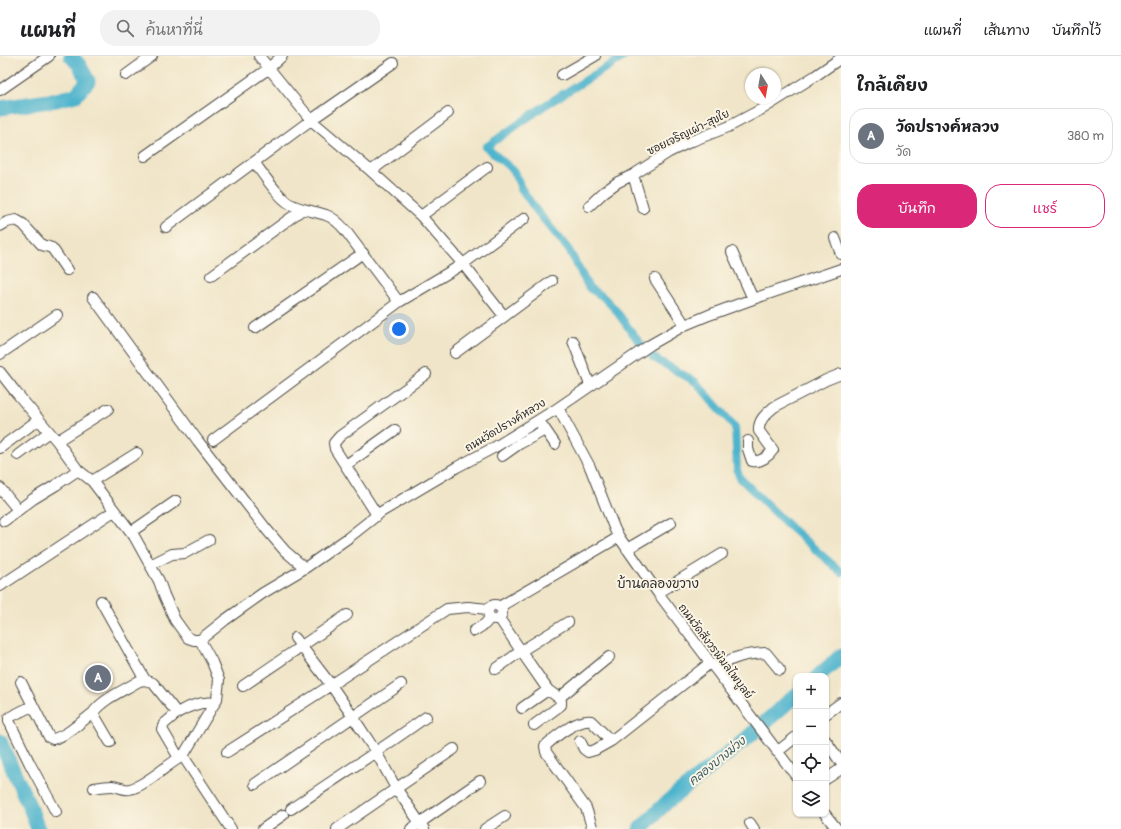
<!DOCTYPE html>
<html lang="th">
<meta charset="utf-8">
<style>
body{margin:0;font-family:Pangolin,"Playpen Sans Thai",sans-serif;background:#f2f2f2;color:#202124}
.controls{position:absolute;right:12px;bottom:12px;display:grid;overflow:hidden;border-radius:8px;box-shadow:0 1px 3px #0004}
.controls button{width:36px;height:36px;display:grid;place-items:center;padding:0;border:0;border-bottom:1px solid #e0e0e0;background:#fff;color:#202124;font:20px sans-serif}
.compass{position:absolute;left:745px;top:12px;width:36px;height:36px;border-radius:50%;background:#fff;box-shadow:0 1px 3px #0004;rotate:169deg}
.you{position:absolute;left:399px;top:273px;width:14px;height:14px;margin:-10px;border:3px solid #fff;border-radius:50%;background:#1a73e8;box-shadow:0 0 0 6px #1a73e833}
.badge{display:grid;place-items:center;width:26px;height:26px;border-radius:50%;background:#db2777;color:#fff;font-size:13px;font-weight:700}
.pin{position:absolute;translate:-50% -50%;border:2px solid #fff;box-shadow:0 1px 4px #0006}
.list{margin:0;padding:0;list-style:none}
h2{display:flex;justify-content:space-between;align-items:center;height:52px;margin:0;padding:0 16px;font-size:17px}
h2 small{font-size:13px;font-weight:400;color:#757577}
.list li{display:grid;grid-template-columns:26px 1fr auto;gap:12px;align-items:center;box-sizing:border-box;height:56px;margin:0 8px 8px;padding:0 8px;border:1px solid #e0e0e0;border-radius:16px}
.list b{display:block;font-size:15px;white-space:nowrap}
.list p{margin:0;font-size:13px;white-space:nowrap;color:#757577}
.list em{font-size:13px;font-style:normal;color:#757577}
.actions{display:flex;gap:8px;padding:12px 16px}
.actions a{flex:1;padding:9px 0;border:1px solid #db2777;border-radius:16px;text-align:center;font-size:14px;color:#db2777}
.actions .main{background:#db2777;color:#fff}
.icon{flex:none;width:22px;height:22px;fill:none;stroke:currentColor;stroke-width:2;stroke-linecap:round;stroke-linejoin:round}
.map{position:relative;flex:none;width:841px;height:773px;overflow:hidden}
header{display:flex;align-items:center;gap:24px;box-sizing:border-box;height:56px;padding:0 20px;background:#fff;border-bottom:1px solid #e0e0e0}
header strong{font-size:19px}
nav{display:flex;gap:22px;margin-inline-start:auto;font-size:14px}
.search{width:280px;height:36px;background:#f2f2f2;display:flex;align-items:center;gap:10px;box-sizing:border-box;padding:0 14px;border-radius:16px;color:#757577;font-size:15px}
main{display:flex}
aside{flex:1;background:#fff}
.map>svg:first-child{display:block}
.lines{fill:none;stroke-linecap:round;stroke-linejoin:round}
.canal{stroke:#4eb4cd;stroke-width:8}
.river{stroke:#4eb4cd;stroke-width:15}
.minor-casing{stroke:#494743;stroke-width:12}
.minor{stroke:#fff;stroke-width:10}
.labels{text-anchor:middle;stroke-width:4;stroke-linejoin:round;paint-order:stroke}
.street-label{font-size:11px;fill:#2b2b2b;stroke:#fcf5e5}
.water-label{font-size:12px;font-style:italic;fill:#375b64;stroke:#fcf5e5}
.quarter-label{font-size:13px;fill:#2b2b2b;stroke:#fcf5e5}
</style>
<header>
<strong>แผนที่</strong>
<div class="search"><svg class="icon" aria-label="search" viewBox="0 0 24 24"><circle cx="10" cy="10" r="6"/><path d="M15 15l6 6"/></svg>ค้นหาที่นี่</div>
<nav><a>แผนที่</a><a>เส้นทาง</a><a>บันทึกไว้</a></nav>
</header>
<main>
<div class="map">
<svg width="841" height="773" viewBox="0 0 841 773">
<rect width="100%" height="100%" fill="#fcf5e5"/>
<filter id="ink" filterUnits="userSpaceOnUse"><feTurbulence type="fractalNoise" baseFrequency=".025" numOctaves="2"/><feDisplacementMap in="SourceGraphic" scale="8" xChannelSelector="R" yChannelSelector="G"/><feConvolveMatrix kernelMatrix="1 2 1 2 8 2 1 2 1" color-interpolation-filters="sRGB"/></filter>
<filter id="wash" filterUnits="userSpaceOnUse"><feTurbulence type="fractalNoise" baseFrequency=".012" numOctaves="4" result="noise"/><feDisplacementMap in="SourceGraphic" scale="16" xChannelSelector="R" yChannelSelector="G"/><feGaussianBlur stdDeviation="0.9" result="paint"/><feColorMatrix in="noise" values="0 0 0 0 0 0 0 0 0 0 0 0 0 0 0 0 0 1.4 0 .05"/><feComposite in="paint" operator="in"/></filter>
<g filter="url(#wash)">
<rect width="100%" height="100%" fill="#f0e5c8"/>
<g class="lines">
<path class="canal" d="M625,0L547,48L486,91L514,115L521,132L536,154L569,194L589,232L602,240L614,252L639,286L654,302L696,326L735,371L737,414L740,422L792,473L841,516"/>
<path class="river" d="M0,52L56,44L76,39L88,25L80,10L71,0
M818,620L841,600
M0,685L31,754L38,773
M640,773L666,747L746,683L796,639"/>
</g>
</g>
<g filter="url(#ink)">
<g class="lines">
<defs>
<path id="minor" d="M259,0L311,64L371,115L421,160L463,208L504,260
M126,19L152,0
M562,19L595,0
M0,34L49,0
M145,100L268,13L282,0
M254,106C263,118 278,141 290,148C301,154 314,155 326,159C334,162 340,168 345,174L399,246
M371,115L448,57
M633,119L643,152
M589,150L604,136L618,126L633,119L669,96L692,85L728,71L764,52L815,20L841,2
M421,160L487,111
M0,170L7,166L16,164L23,168L42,189L52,192L67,214
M166,171L311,64L393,7
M835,182L841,198
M732,196L753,243
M211,220L303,153
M655,223L685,269
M93,241L198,385L246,447L267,474L285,495L305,512
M255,272L363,197
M573,285L590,329
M455,297L552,225
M0,298L57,259
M0,316L14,334L57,385L78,414L92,425L134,480L159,525L164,539L175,564L188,582L194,584H200
M558,352L590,411L615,474L619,481L658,537L796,720
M542,369L555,388
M213,384L399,246L463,208L525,162
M57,385L108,353
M748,385V393L752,405C760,407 769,400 773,394L759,375C758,364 766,358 774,351L826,324L841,318
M0,392L38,364
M18,399L49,376
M502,400L519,388L545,374
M346,409L395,374
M92,425L137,397
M0,432L18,454
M377,459L335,393L334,387L340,380L426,318
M4,465L33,443L56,429L78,414
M131,476L176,445
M627,493L671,467
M150,509L172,498L185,497L209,484
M0,530L114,455
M658,537L722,498
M101,545L145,624
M488 556a7 7 0 1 1 14 0a7 7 0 1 1-14 0Z
M499,551L619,481
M499,562L521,595L548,634L559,642L561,645V649L534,669
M474,575L485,568L490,562
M295,582L331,629L353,661L376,696L396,732L424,773
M200,584L225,564L263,537L305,512L348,482L381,456L457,411L495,391L558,352L650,289L685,269L709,259L753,243L841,213
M200,584L212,606L219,624L217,643L183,700L231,773
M496,613L521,595L568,566
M715,613C731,601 746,598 766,597L780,614
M21,626L49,681L53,683C68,679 81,666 93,657
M243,630L347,559
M559,642L609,601
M32,650L12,660L9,662V665L30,708L56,756
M522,652L548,634
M177,657L164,668L162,673L179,702
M826,658L841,647
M580,685L584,693L588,696L595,694L611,685L710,607
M826,685L841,707
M110,686L93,657C102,643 125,634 139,625L145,624L153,627L177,657C189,650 201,645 215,647
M227,696L331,629L447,553L468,551L488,553
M777,696L796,681
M826,723L841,713
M255,728L401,628
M94,732C100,731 106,730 112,730C118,730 125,735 130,733C147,729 167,708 183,700
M291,753C336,722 382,693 426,661
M825,758L837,773
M750,767L754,773
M592,771L588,758L586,752L546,696L545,690C555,681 577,663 591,665L611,685
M263,773L283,759
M337,773L454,693
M411,773L480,725
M485,773L505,760"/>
</defs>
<use href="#minor" class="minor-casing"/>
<use href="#minor" class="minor"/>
</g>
</g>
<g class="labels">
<g class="street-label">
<text transform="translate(688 76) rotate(-26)" y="4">ซอยเจริญเผ่า-สุขใย</text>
<text transform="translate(505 369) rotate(-31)" y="4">ถนนวัดปรางค์หลวง</text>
<text transform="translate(716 595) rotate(53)" y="4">ถนนวัดสังวรพิมลไพบูลย์</text>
</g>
<g class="water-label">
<text transform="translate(717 705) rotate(-39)" y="4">คลองบางม่วง</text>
</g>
<g class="quarter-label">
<text x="658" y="532">บ้านคลองขวาง</text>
</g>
</g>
</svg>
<div class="controls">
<button>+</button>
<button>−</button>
<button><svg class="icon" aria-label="locate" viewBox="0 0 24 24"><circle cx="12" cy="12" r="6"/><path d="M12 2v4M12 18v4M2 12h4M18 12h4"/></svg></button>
<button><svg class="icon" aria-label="layers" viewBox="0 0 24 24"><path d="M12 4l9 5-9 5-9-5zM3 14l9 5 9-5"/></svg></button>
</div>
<svg class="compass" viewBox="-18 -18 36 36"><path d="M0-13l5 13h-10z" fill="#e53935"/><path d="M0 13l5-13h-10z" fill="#757577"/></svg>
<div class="you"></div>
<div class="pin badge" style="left:98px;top:622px;background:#6b7280">A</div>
</div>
<aside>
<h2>ใกล้เคียง<small></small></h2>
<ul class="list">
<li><span class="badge" style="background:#6b7280">A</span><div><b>วัดปรางค์หลวง</b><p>วัด</p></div><em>380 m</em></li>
</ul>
<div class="actions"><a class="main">บันทึก</a><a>แชร์</a></div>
</aside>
</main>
